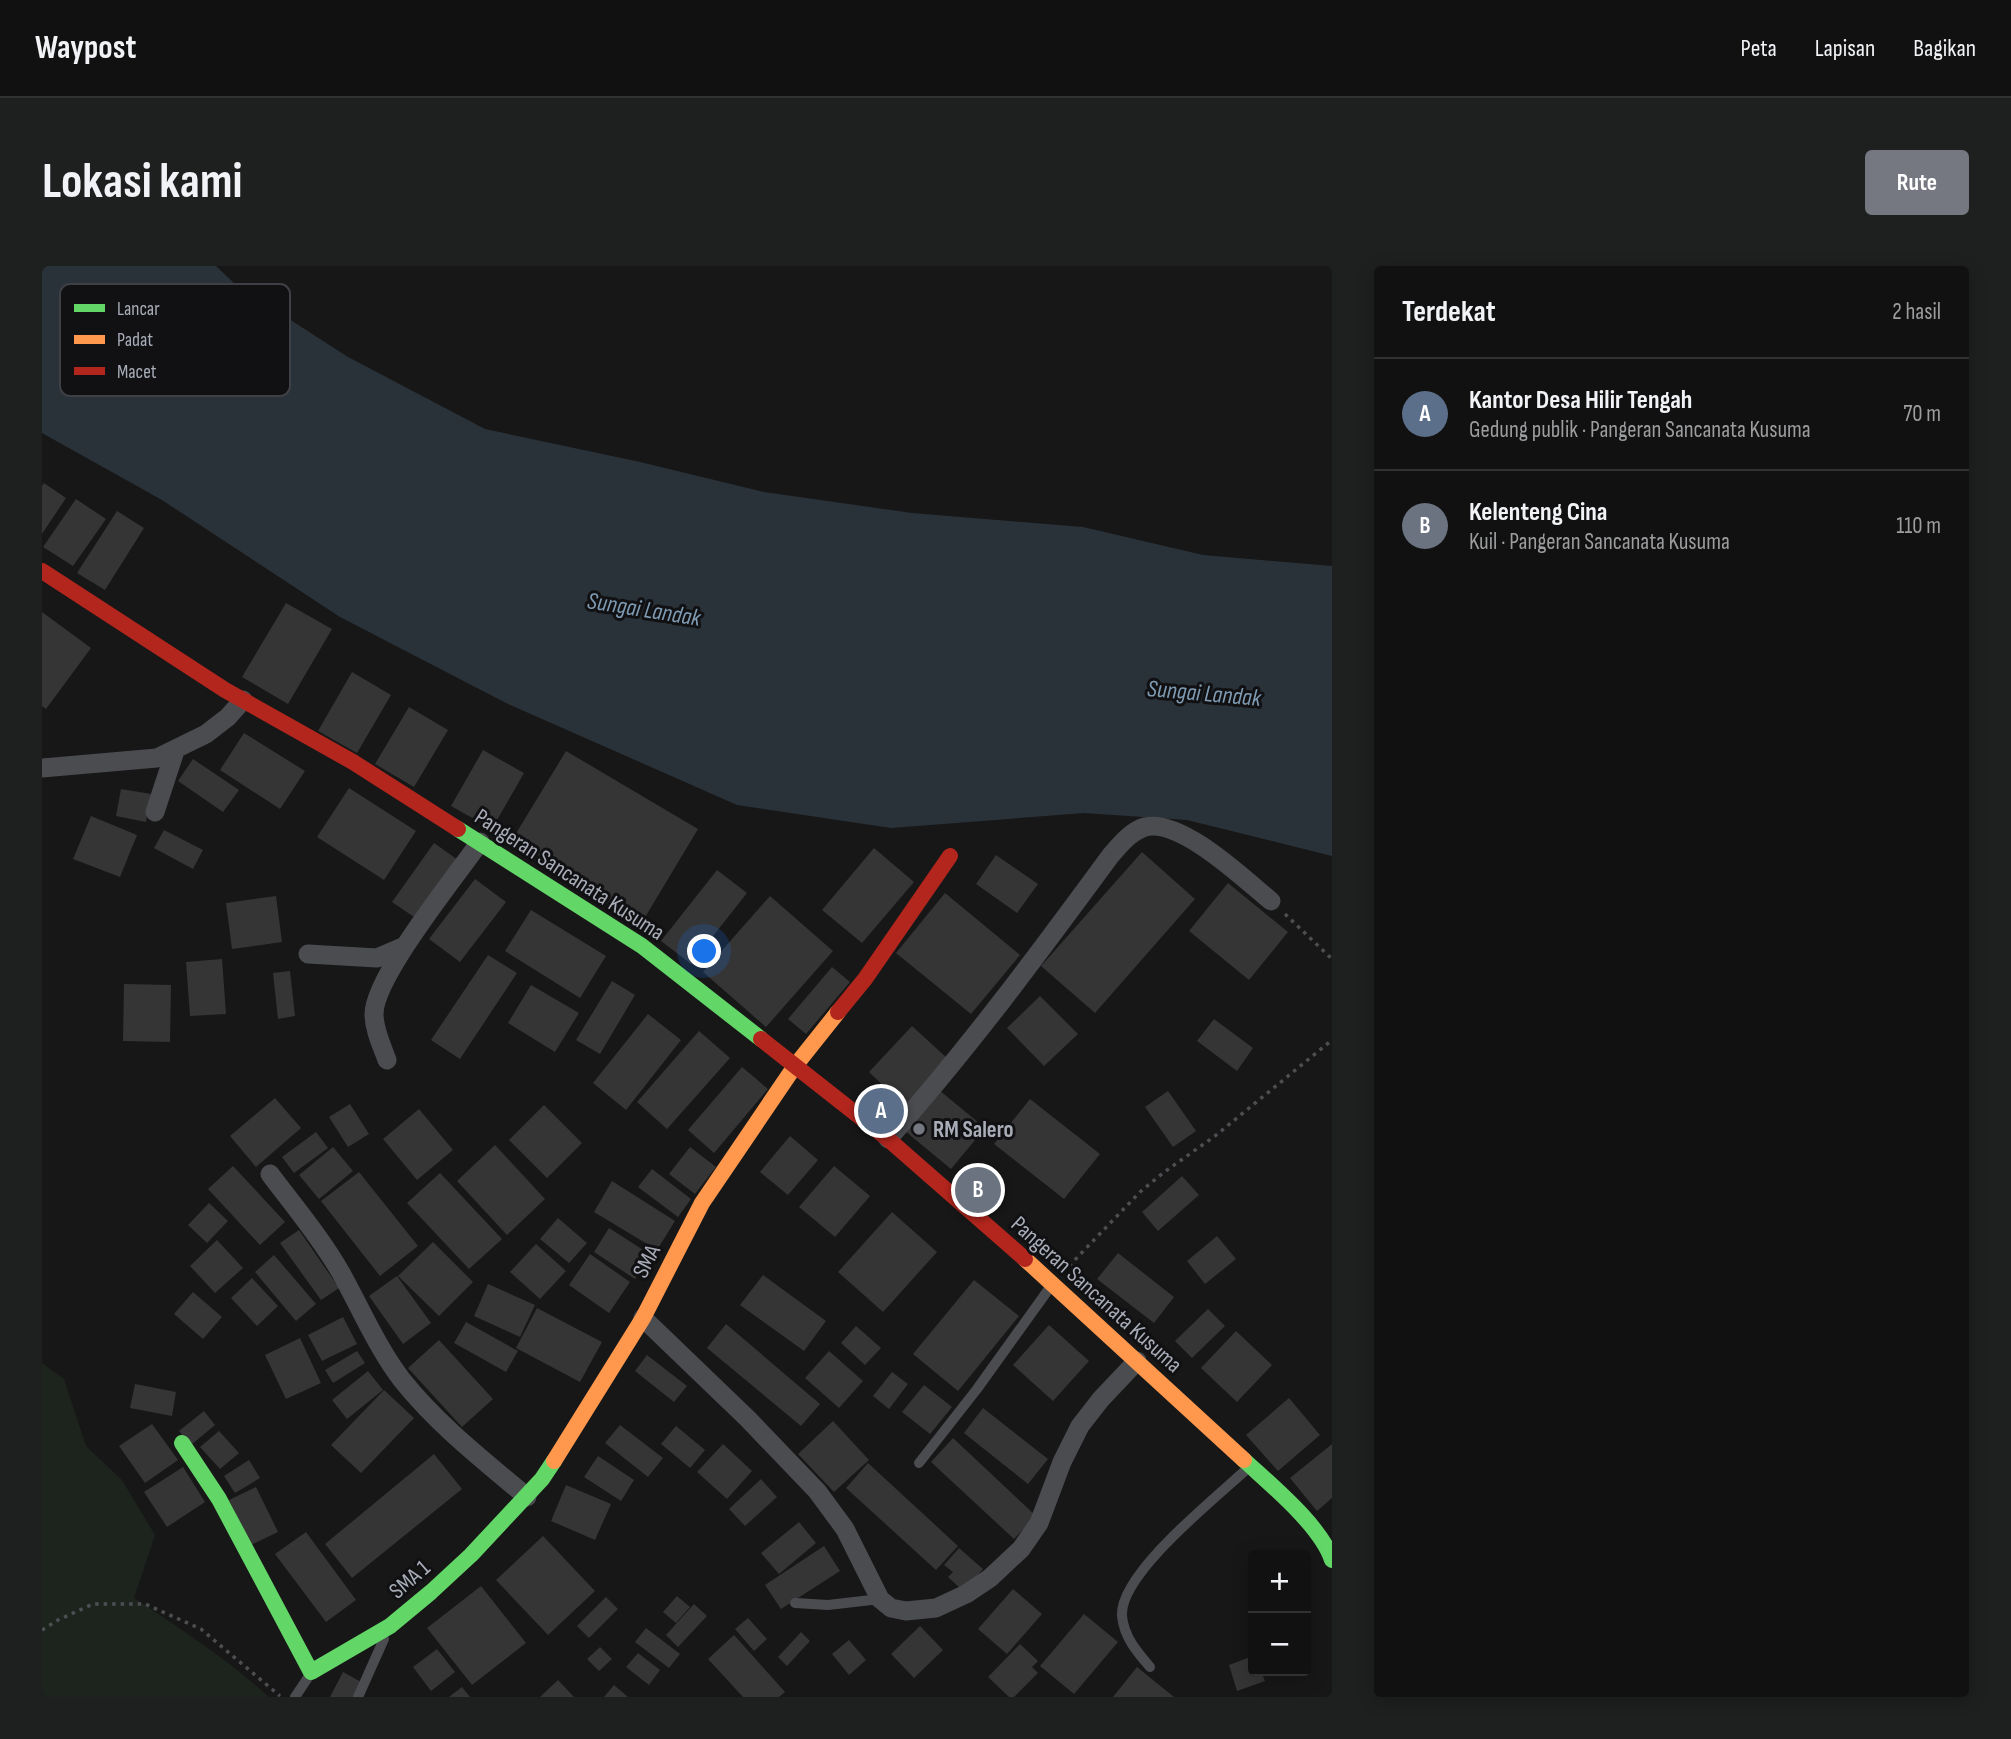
<!DOCTYPE html>
<html lang="id">
<meta charset="utf-8">
<style>
body{margin:0;font-family:"Sofia Sans Condensed",sans-serif;background:#1e1f1f;color:#f1f3f6}
.controls{position:absolute;right:21px;bottom:21px;display:grid;overflow:hidden;border-radius:7px;box-shadow:0 4px 18px #0003}
.controls button{width:63px;height:63px;display:grid;place-items:center;padding:0;border:0;border-bottom:2px solid #303131;background:#111;color:#f1f3f6;font:35px sans-serif}
.you{position:absolute;left:663px;top:686px;width:24px;height:24px;margin:-18px;border:5px solid #fff;border-radius:50%;background:#1a73e8;box-shadow:0 0 0 10px #1a73e833}
.badge{display:grid;place-items:center;width:46px;height:46px;border-radius:50%;background:#757880;color:#fff;font-size:23px;font-weight:700}
.pin{position:absolute;translate:-50% -50%;border:4px solid #fff;box-shadow:0 2px 7px #0006}
.list{margin:0;padding:0;list-style:none}
h2{display:flex;justify-content:space-between;align-items:center;height:91px;margin:0;padding:0 28px;font-size:30px}
h2 small{font-size:23px;font-weight:400;color:#9c9d9f}
.list li{display:grid;grid-template-columns:46px 1fr auto;gap:21px;align-items:center;box-sizing:border-box;height:112px;padding:0 28px;border-top:2px solid #303131}
.list b{display:block;font-size:26px;white-space:nowrap}
.list p{margin:0;font-size:23px;white-space:nowrap;color:#9c9d9f}
.list em{font-size:23px;font-style:normal;color:#9c9d9f}
.map{position:relative;flex:none;width:1290px;height:1431px;overflow:hidden;border-radius:7px}
header{display:flex;align-items:center;gap:42px;box-sizing:border-box;height:98px;padding:0 35px;background:#111;border-bottom:2px solid #303131}
header strong{font-size:33px}
nav{display:flex;gap:38px;margin-inline-start:auto;font-size:24px}
.intro{display:flex;align-items:center;justify-content:space-between;box-sizing:border-box;height:168px;padding:0 42px}
h1{margin:0;font-size:49px}
.button{padding:18px 32px;border-radius:7px;background:#757880;color:#fff;font-size:24px;font-weight:700}
main{display:flex;gap:42px;padding:0 42px}
aside{flex:1;background:#111;border-radius:7px;box-shadow:0 4px 18px #0003}
.map>svg:first-child{display:block}
.green{fill:#1d241e}
.water{fill:#2a3239}
.building{fill:#353536}
.lines{fill:none;stroke-linecap:round;stroke-linejoin:round}
.path{stroke:#4d4e52;stroke-width:3.5;stroke-dasharray:3.5 5;stroke-linecap:butt}
.lane{stroke:#4b4c50;stroke-width:10}
.street{stroke:#4b4c50;stroke-width:19}
.fast{stroke:#63d668;stroke-width:16}
.slow{stroke:#ff974d;stroke-width:16}
.jam{stroke:#b3261e;stroke-width:16}
.poi-dot{fill:#757880;stroke:#111113;stroke-width:2.5}
.labels{text-anchor:middle;stroke-width:6;stroke-linejoin:round;paint-order:stroke}
.street-label{font-size:23px;fill:#a8adb8;stroke:#111113}
.poi-label{font-size:23px;font-weight:bold;fill:#a8adb8;stroke:#111113;text-anchor:start}
.water-label{font-size:24px;font-style:italic;fill:#7f9bb3;stroke:#111113}
.key{fill:#111113;stroke:#3e4045;stroke-width:2}
.key-label{font-size:19px;fill:#a8adb8}
</style>
<header>
<strong>Waypost</strong>
<nav><a>Peta</a><a>Lapisan</a><a>Bagikan</a></nav>
</header>
<div class="intro"><h1>Lokasi kami</h1><a class="button">Rute</a></div>
<main>
<div class="map">
<svg width="1290" height="1431" viewBox="0 0 1290 1431">
<rect width="100%" height="100%" fill="#171717"/>
<path class="green" d="M0,1097L22,1113L44,1180L80,1214L113,1269L92,1332C139,1363 185,1393 227,1431H0Z"/>
<path class="water" d="M0,0H174L194,19L306,91L443,163L598,196L722,226L870,247L1041,261L1161,289L1290,300V590L1145,554L1042,547L849,562L695,539L464,437L298,351L120,234L0,167Z"/>
<path class="building" d="M2,217L24,232L0,268V220Z
M34,233L64,253L31,300L1,281Z
M75,245L102,262L63,324L35,307Z
M244,337L290,363L246,438L200,411Z
M0,346L49,382L4,443L0,440Z
M310,406L349,429L315,487L276,465Z
M367,441L406,464L372,521L333,498Z
M202,467L263,505L238,543L178,504Z
M441,484L482,507L450,563L409,540Z
M524,485L656,563L599,658L467,579Z
M151,493L197,524L181,546L136,515Z
M307,522L374,565L342,614L275,571Z
M79,523L109,528L104,556L74,550Z
M49,550L95,569L78,611L31,593Z
M122,564L161,584L151,603L112,582Z
M392,577L416,594L375,653L350,636Z
M832,582L872,616L820,677L780,644Z
M1100,586L1153,633L1053,747L999,700Z
M954,589L996,618L975,647L934,618Z
M675,604L705,627L649,698L619,675Z
M433,613L464,636L418,696L387,673Z
M1186,617L1246,666L1207,714L1147,665Z
M903,627L978,689L929,748L854,687Z
M234,630L240,676L190,683L184,637Z
M728,630L791,685L724,761L661,706Z
M489,644L564,690L538,732L463,685Z
M446,689L475,707L418,793L389,774Z
M180,693L184,748L148,750L144,696Z
M790,701L808,716L764,768L746,753Z
M248,705L253,750L236,753L231,707Z
M570,715L593,729L558,788L534,774Z
M82,718L129,719L128,776L81,775Z
M489,719L537,747L513,786L466,757Z
M998,730L1036,768L1002,800L965,762Z
M606,748L639,774L584,844L551,817Z
M1172,753L1211,782L1195,805L1155,775Z
M870,760L906,793L862,840L827,806Z
M657,765L688,792L625,863L595,836Z
M700,801L726,823L672,887L646,864Z
M897,824L943,862L909,903L863,865Z
M1126,825L1154,865L1131,881L1103,841Z
M233,832L259,862L214,901L188,870Z
M988,833L1058,888L1022,933L952,878Z
M308,838L327,868L306,881L287,851Z
M502,839L540,877L505,912L467,874Z
M377,843L411,884L375,914L341,873Z
M274,866L286,882L252,907L240,891Z
M748,870L776,894L746,929L718,906Z
M453,879L503,933L465,969L415,915Z
M291,881L311,905L277,933L257,909Z
M648,881L674,901L653,928L627,908Z
M191,900L243,956L218,979L166,923Z
M792,900L828,930L793,971L757,941Z
M610,903L649,933L636,951L596,921Z
M317,906L376,980L338,1010L279,935Z
M398,907L460,973L427,1003L365,937Z
M1140,910L1157,929L1116,965L1100,946Z
M570,915L633,955L615,984L552,946Z
M167,937L186,955L165,977L146,959Z
M850,946L895,986L841,1046L796,1006Z
M516,952L545,977L527,997L498,973Z
M567,962L609,989L593,1013L552,986Z
M257,964L297,1022L279,1034L238,977Z
M1175,970L1194,993L1163,1018L1145,995Z
M175,974L201,1002L173,1027L148,1000Z
M391,976L431,1016L397,1050L356,1010Z
M494,978L524,1005L498,1033L468,1006Z
M1076,987L1132,1031L1112,1057L1055,1013Z
M548,988L588,1016L567,1047L527,1019Z
M232,989L274,1038L254,1055L213,1006Z
M721,1009L784,1055L762,1085L698,1039Z
M355,1010L389,1057L361,1078L327,1030Z
M210,1012L236,1040L215,1060L189,1032Z
M932,1014L977,1050L916,1125L871,1088Z
M446,1018L493,1039L478,1071L432,1050Z
M151,1026L180,1051L161,1073L132,1048Z
M495,1042L560,1076L538,1116L474,1082Z
M1166,1043L1183,1060L1150,1092L1133,1075Z
M301,1051L315,1078L280,1095L266,1069Z
M424,1056L476,1085L464,1106L412,1077Z
M684,1058L778,1138L759,1160L665,1082Z
M1007,1059L1047,1095L1011,1135L971,1099Z
M814,1060L839,1082L823,1099L799,1077Z
M1194,1065L1230,1099L1195,1136L1159,1102Z
M258,1072L279,1117L244,1133L223,1089Z
M397,1074L451,1133L420,1161L366,1102Z
M315,1085L323,1097L291,1117L283,1104Z
M787,1085L821,1115L797,1142L763,1112Z
M605,1089L645,1120L632,1136L593,1105Z
M326,1105L341,1124L305,1153L290,1134Z
M850,1106L866,1118L847,1143L831,1130Z
M93,1118L134,1126L130,1150L88,1142Z
M882,1119L910,1141L888,1168L860,1146Z
M342,1124L372,1152L319,1207L289,1179Z
M1247,1132L1278,1169L1236,1205L1204,1169Z
M941,1142L1006,1193L986,1218L922,1167Z
M162,1145L173,1159L149,1179L137,1165Z
M791,1155L827,1194L792,1226L756,1188Z
M110,1158L136,1194L103,1217L77,1180Z
M578,1159L621,1192L606,1211L563,1177Z
M634,1160L663,1184L648,1202L619,1178Z
M177,1165L197,1187L178,1203L158,1181Z
M911,1172L994,1250L972,1273L889,1196Z
M681,1178L710,1205L685,1233L655,1206Z
M1290,1178V1232L1275,1245L1248,1212Z
M392,1188L420,1223L310,1312L283,1278Z
M556,1190L592,1214L579,1235L542,1211Z
M207,1194L218,1212L193,1227L182,1210Z
M826,1197L916,1280L894,1304L804,1222Z
M141,1201L163,1236L125,1261L102,1226Z
M719,1213L735,1231L703,1260L687,1243Z
M524,1219L569,1238L553,1274L509,1255Z
M214,1221L236,1266L209,1279L187,1234Z
M757,1256L774,1277L737,1308L719,1287Z
M264,1266L314,1334L284,1356L233,1288Z
M501,1270L553,1325L506,1369L454,1314Z
M782,1280L798,1305L739,1343L723,1319Z
M917,1282L941,1303L926,1320L919,1323L906,1311L911,1306L902,1299Z
M439,1320L484,1377L430,1419L385,1362Z
M971,1323L1000,1348L965,1388L936,1363Z
M635,1330L648,1341L634,1357L621,1346Z
M564,1331L576,1343L547,1372L535,1360Z
M652,1338L665,1350L636,1381L624,1369Z
M1042,1348L1076,1376L1032,1428L998,1400Z
M706,1352L725,1373L712,1385L693,1363Z
M878,1360L901,1384L872,1412L849,1388Z
M604,1362L638,1388L627,1402L593,1376Z
M759,1366L768,1375L745,1400L736,1391Z
M692,1369L743,1426L737,1431H701L666,1393Z
M807,1374L824,1394L807,1409L790,1388Z
M978,1378L996,1395L990,1401L996,1407L972,1431H967L946,1411Z
M558,1381L570,1393L557,1405L545,1393Z
M395,1383L413,1406L389,1425L371,1401Z
M596,1387L618,1404L607,1419L584,1401Z
M1211,1390V1405H1219L1223,1415L1195,1425L1187,1399Z
M1095,1401L1132,1431H1071Z
M301,1406L321,1417L313,1431H288Z
M516,1414L532,1431H498Z
M572,1419L586,1431H562Z
M420,1421L428,1431H407Z"/>
<g class="lines">
<path class="path" d="M1243,648L1290,693
M1027,1000L1098,926L1121,907L1173,870L1290,774
M0,1364L16,1354L51,1338H103L159,1363L238,1430"/>
<path class="lane" d="M877,1197L935,1123L1009,1020
M753,1337L786,1339L838,1333
M1108,1401C1095,1386 1082,1371 1080,1350C1077,1308 1176,1230 1206,1202
M253,1431L269,1407
M316,1431L342,1373"/>
<path class="street" d="M0,502L115,492L164,468L186,451L201,434
M113,546L133,485
M266,688L335,692L363,680
M345,794C340,780 332,764 332,748C332,711 414,610 438,576
M846,873C927,782 997,687 1069,589C1078,579 1089,565 1103,561C1139,552 1202,613 1229,635
M228,908C252,940 279,972 299,1007C319,1043 335,1081 360,1114C396,1159 441,1194 485,1231
M601,1052L706,1153L775,1225L803,1263L838,1333L849,1342L864,1345L894,1342L924,1328L948,1312L979,1283L997,1257L1020,1196L1038,1160L1059,1133L1095,1095"/>
<path class="fast" d="M416,563L600,680L719,773
M140,1177L177,1233L269,1406L348,1360L389,1326L429,1289L500,1213L512,1195
M1202,1194C1229,1219 1279,1260 1290,1294"/>
<path class="slow" d="M983,993L1202,1194
M512,1195L601,1052L660,937L753,800L796,746"/>
<path class="jam" d="M0,305L183,424L311,496L416,563
M796,746L823,713L908,590
M719,773L846,873L983,993"/>
</g>
<circle class="poi-dot" cx="877" cy="863" r="7"/>
<g class="labels">
<g class="street-label">
<text transform="translate(528 608) rotate(33)" y="8">Pangeran Sancanata Kusuma</text>
<text transform="translate(604 995) rotate(-63)" y="8">SMA</text>
<text transform="translate(1055 1028) rotate(42)" y="8">Pangeran Sancanata Kusuma</text>
<text transform="translate(367 1313) rotate(-41)" y="8">SMA 1</text>
</g>
<g class="poi-label">
<text x="891" y="871">RM Salero</text>
</g>
<g class="water-label">
<text transform="translate(602 343) rotate(9)" y="8">Sungai Landak</text>
<text transform="translate(1162 427) rotate(5)" y="8">Sungai Landak</text>
</g>
</g>
<rect x="18" y="18" width="230" height="112" rx="10" class="key"/>
<rect x="32" y="38" width="31" height="8" fill="#63d668"/>
<rect x="32" y="69" width="31" height="9" fill="#ff974d"/>
<rect x="32" y="101" width="31" height="8" fill="#b3261e"/>
<g class="key-label">
<text x="75" y="49">Lancar</text>
<text x="75" y="80">Padat</text>
<text x="75" y="112">Macet</text>
</g>
</svg>
<div class="controls">
<button>+</button>
<button>−</button>
</div>
<div class="you"></div>
<div class="pin badge" style="left:839px;top:845px;background:#5c6f8a">A</div>
<div class="pin badge" style="left:936px;top:924px;background:#6b7280">B</div>
</div>
<aside>
<h2>Terdekat<small>2 hasil</small></h2>
<ul class="list">
<li><span class="badge" style="background:#5c6f8a">A</span><div><b>Kantor Desa Hilir Tengah</b><p>Gedung publik · Pangeran Sancanata Kusuma</p></div><em>70 m</em></li>
<li><span class="badge" style="background:#6b7280">B</span><div><b>Kelenteng Cina</b><p>Kuil · Pangeran Sancanata Kusuma</p></div><em>110 m</em></li>
</ul>
</aside>
</main>
